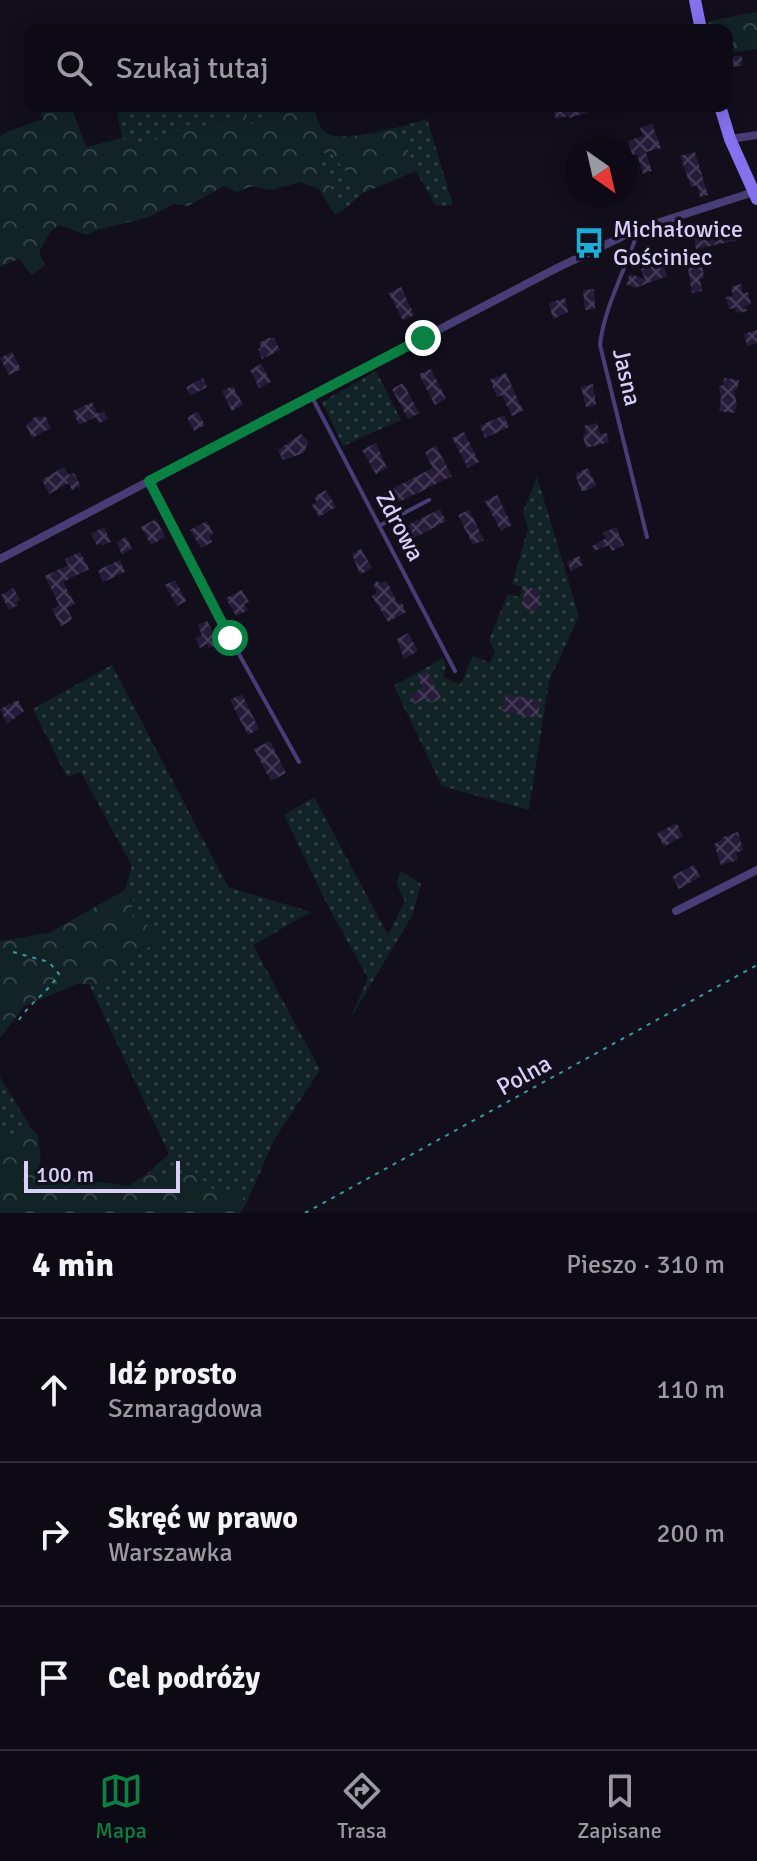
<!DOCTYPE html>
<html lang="pl">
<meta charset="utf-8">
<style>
body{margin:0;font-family:Signika,sans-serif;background:#17131e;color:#f1f3f6}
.compass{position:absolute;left:565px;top:136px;width:72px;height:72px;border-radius:50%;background:#0e0a15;box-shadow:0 4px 20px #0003;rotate:146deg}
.scale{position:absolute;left:24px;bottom:20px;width:156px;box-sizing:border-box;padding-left:8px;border:4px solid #d9cff9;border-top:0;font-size:22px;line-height:28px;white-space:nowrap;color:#d9cff9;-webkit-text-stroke:6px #120e1c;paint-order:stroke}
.stop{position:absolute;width:24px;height:24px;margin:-18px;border:6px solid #0b8043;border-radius:50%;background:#fff}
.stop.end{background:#0b8043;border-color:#fff;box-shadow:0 2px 8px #0008}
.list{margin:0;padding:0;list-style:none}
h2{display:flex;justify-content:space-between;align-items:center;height:104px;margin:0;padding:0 32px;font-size:34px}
h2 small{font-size:26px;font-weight:400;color:#9b9aa0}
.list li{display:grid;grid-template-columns:52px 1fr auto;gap:24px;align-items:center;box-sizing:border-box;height:144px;padding:0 32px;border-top:2px solid #2e2b34}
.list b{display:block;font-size:30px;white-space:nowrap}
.list p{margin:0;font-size:26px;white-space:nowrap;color:#9b9aa0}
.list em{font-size:26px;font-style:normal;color:#9b9aa0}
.icon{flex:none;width:44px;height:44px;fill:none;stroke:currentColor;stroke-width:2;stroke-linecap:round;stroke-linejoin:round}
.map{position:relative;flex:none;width:757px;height:1213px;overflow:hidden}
.search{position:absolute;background:#0e0a15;box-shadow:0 4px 20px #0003;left:24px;right:24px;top:24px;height:88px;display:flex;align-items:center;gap:20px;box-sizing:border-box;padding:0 28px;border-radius:16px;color:#9b9aa0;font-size:30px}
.sheet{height:536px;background:#0e0a15}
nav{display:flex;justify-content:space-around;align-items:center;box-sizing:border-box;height:112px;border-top:2px solid #2e2b34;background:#0e0a15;font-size:22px;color:#9b9aa0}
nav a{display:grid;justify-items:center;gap:4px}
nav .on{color:#0b8043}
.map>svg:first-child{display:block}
.grass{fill:url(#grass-dots)}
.forest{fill:url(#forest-crowns)}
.building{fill:url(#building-cross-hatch)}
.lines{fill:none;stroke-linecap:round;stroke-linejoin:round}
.path{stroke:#3b9aa1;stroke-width:2;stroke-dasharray:4 6;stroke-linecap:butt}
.lane{stroke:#473e75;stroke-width:4}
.street{stroke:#473e75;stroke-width:8}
.secondary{stroke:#8471ed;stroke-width:12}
.route{stroke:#0b8043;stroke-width:10}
.labels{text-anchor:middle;stroke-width:7;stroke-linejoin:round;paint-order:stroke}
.poi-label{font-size:24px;fill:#d9cff9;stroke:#120e1c;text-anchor:start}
.street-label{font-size:24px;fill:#d9cff9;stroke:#120e1c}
</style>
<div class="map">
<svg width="757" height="1213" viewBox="0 0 757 1213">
<defs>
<pattern id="grass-dots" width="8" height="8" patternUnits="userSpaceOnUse" patternTransform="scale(2)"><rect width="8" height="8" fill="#122325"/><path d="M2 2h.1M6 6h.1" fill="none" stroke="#344245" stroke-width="1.8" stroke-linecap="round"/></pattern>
<pattern id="forest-crowns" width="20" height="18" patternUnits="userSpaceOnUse" patternTransform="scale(2)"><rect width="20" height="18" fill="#122325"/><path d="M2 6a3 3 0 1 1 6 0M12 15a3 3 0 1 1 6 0" fill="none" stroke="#344245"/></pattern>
<pattern id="building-cross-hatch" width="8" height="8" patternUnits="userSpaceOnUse" patternTransform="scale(2)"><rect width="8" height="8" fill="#261c3a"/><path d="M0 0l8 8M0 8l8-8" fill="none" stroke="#453c57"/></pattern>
</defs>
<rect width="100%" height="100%" fill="#120e1c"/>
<path class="grass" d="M132,106H269V111L257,125L232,118L196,128L190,124L177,133L136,146L122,138L117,111Z
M427,119L453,205L436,206L416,171L399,127Z
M331,152L363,193L342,211L319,163L320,153Z
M376,371L401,420L343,446L322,402Z
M537,477L579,616L549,681L529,810L442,786L394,686L443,658L446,664L443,677L460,685L473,656L490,663L495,651L489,640L508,594L520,597L522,587L512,584L528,529L523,512Z
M112,665L228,887L311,912L253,945L320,1070L274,1140L247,1202L242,1193L214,1191L192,1170L173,1178L147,1174L169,1154L89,984H101L114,967L157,942L132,916L133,896L125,890L132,866L81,772L67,777L33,709Z
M314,797L388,935L405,901L396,883L401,871L421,884L412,916L350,1019L368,978L329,908L284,815Z
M0,1077L31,1128L4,1137L0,1135Z"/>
<path class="forest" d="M757,12V49L727,53V30H709L708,21Z
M39,106H71L86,147L122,138L136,146L177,133L190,124L196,128L232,118L239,107H245L249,123L257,125L269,111V106H313C316,113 318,125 323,130C335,145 383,130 399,127L416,171L363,193L331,153H320L319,163L342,211L335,215L319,189L300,182L272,190L251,186L237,192L224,186L188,206L174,204L149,217L97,230L87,235L59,225L52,230L39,251L45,266L32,275L19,259L0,267V137L6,132L43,119Z
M125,890L133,896L132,916L161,933L157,942L114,967L101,984H77L24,1006L0,1038V941L49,933Z
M31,1128L38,1136L41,1162L58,1176L128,1186L147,1174L173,1178L192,1169L214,1191L242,1193L247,1202L240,1213H0V1135L4,1137Z"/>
<path class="building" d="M733,56H742V66L727,67V59L733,58Z
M552,106H601L602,108L569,118L568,116L556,119Z
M652,124L661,148L646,152L652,171L643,174L637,154L632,155L628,141L643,136L640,128Z
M695,152L708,195L700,197L697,185L691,187L680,156Z
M732,228L733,233L737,232L739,240L696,249L694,236Z
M663,262L667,276L635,288L626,284L630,274L645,279L641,269Z
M702,265L704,278L700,279L702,291L692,293L688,268Z
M741,284L743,294L748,292L751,304L745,306L747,311L737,313L735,308L729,309L726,297L733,296L731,287Z
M401,287L414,315L403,321L389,293Z
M594,289L595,309L585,310L583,290Z
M565,298L568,312L553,319L549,303Z
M757,330V343L747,346L744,334Z
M268,338H274L280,350L262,359L258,349L261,348L259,343Z
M12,352L21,369L9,375L0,358Z
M261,364L271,382L259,388L250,370Z
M431,369L446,399L435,405L419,374Z
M506,373L523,411L512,416L502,395L497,397L490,380Z
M203,378L207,387L190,396L186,387Z
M724,378L739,380L737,390L734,391L737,405L734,413L719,411L721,398L719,386L723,385Z
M403,383L419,413L408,419L392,389Z
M593,384L596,405L586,407L581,387Z
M233,386L243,405L232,411L222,391Z
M92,402L98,414L104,411L108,419L99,423L96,417L79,425L73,411Z
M198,412L205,425L194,431L187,417Z
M45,415L51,428L32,438L26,425L36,416L40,418Z
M504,415L509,427L485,438L480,426Z
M597,423L600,434L607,433L609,442L586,448L583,436L586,432L584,426Z
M464,432L479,462L468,468L452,438Z
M301,434L308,441L304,453L283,460L278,450Z
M376,443L387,468L376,474L362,450Z
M436,446L452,476L385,509L378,496L433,468L425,452Z
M64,467L69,475L74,473L81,486L72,490L69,483L49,494L42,480Z
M588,468L596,486L582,492L575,474Z
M326,490L336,507L319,517L312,505L317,502L314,497Z
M497,495L512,525L501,531L485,501Z
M440,509L446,521L403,544L396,531Z
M469,510L484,540L473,545L458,515Z
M156,519L165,537L151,545L141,527Z
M207,521L213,534L209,536L212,542L201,548L190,530Z
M104,527L111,542L102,546L101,543L97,545L91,534Z
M616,527L624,545L612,551L609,545L594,551L592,546L606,538L603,533Z
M126,537L132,549L122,554L116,542Z
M361,549L372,568L360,575L352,554Z
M80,552L89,569L63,582L75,604L67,608L73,620L61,626L52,609L59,605L45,576L68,565L65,559Z
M579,556L583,565L571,571L567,562Z
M120,560L125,572L103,582L98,570Z
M175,580L186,601L177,606L165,585Z
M386,580L398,604L402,603L406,612L388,622L372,596L377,592L374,586L376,581L381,583Z
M526,587L541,590L537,611L521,607Z
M13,588L20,600L17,602L18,605L9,610L1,595Z
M242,590L249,602L244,604L248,610L236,616L226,598Z
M207,621L219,643L209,648L207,644L200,648L195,638L202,635L198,625Z
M408,633L418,651L404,659L397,639Z
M427,671L441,698L431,703L428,697L415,704L410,695L423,688L417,677Z
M242,694L259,729L248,735L230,700Z
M506,694L541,701L537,718L502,711Z
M18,700L24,711L7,724L0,709Z
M270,741L286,773L271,781L254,749Z
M677,823L683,836L664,847L657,833Z
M738,832L743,850L736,853L738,860L721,865L714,844L722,840L721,838Z
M694,865L700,877L679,889L672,876Z"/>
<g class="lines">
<path class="path" d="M13,952L49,962L59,974C47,994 27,1004 16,1025
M305,1213L757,965"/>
<path class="lane" d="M638,231C626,269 604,307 600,345L647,537
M312,397L455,671
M149,481L230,638L299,762
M379,526L429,500"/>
<path class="street" d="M730,139L757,135
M0,559L555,269L638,229L754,192
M676,911L757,870"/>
<path class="secondary" d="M695,0L701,30
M720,106L730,139L757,199"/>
</g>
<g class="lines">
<path class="route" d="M230,638L149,481L423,338"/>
</g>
<defs>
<symbol id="bus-bare" viewBox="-9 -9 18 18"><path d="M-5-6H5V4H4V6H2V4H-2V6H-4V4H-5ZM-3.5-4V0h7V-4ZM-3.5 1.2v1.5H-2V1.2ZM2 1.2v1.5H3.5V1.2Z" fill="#1baed9" stroke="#120e1c" stroke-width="2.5" paint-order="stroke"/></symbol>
</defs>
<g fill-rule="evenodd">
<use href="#bus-bare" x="567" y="221" width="44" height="44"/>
</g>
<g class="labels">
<g class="poi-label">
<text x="613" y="237">Michałowice<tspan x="613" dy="28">Gościniec</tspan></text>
</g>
<g class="street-label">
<text transform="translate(627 377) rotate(77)" y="8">Jasna</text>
<text transform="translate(400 526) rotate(62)" y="8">Zdrowa</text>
<text transform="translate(524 1075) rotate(-29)" y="8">Polna</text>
</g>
</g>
</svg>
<svg class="compass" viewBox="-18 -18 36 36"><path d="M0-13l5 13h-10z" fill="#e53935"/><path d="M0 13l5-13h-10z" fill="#9b9aa0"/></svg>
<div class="scale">100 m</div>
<div class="stop" style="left:230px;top:638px"></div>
<div class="stop end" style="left:423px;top:338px"></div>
<div class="search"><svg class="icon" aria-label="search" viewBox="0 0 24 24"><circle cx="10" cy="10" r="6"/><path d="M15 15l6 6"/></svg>Szukaj tutaj</div>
</div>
<section class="sheet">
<h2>4 min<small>Pieszo · 310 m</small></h2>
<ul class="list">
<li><svg class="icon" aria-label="ahead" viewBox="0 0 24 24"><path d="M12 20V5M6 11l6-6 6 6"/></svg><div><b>Idź prosto</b><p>Szmaragdowa</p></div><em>110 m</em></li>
<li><svg class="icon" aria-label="right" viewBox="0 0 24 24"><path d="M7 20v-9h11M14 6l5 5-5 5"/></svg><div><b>Skręć w prawo</b><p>Warszawka</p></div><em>200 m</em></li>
<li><svg class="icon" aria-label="arrive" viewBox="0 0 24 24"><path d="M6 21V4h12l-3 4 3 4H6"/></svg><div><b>Cel podróży</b></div></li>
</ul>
</section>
<nav>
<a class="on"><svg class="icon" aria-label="map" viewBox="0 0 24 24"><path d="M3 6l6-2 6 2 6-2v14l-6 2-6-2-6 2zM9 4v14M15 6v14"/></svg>Mapa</a>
<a><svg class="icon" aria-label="directions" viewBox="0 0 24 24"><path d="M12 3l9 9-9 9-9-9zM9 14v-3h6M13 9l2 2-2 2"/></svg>Trasa</a>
<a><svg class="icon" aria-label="saved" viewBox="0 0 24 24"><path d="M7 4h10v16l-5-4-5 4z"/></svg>Zapisane</a>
</nav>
